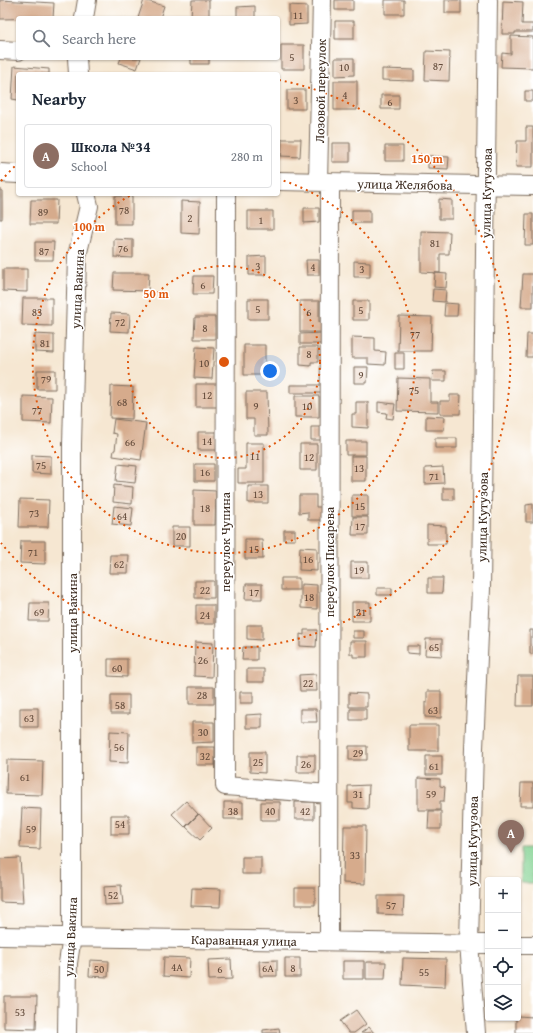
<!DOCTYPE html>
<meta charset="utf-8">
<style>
body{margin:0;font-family:"Gentium Book Plus",serif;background:#f2f2f3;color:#1f2937}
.controls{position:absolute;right:12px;bottom:12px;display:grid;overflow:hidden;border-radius:4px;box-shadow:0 1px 3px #0004}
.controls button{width:36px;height:36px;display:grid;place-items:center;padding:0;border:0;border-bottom:1px solid #e0e1e3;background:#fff;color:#1f2937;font:20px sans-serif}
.you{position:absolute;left:270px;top:371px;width:14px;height:14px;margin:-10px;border:3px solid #fff;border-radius:50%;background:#1a73e8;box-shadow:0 0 0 6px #1a73e833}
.badge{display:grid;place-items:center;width:26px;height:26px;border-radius:50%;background:#0b8043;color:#fff;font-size:13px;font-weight:700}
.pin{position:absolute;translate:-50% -33px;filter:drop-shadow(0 1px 2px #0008)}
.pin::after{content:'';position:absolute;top:21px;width:14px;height:12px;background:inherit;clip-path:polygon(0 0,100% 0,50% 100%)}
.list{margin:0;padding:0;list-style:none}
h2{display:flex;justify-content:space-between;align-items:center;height:52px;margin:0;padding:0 16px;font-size:17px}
h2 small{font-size:13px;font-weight:400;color:#747a83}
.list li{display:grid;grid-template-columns:26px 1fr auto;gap:12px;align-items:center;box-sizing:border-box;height:64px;margin:0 8px 8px;padding:0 8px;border:1px solid #e0e1e3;border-radius:4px}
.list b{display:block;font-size:15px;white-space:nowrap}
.list p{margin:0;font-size:13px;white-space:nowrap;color:#747a83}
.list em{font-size:13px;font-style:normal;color:#747a83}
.icon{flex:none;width:22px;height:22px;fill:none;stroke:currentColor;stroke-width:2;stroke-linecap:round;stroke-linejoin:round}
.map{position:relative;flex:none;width:533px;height:1033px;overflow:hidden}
.search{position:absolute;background:#fff;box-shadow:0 1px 3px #0004;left:16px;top:16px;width:264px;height:44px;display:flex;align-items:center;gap:10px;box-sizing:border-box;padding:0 14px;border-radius:4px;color:#747a83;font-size:15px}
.panel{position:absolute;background:#fff;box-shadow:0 1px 3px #0004;left:16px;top:72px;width:264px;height:124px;border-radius:4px}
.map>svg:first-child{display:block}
.green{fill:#82d191;stroke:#5e7e58}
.building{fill:#d6ab8c}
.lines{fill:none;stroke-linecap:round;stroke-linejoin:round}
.minor-casing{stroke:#7c6c5d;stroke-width:20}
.minor{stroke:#fff;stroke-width:18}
.ring{fill:none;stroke:#df570d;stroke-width:2;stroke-dasharray:2 4}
.labels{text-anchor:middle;stroke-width:3;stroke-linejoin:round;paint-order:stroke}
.number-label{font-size:11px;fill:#624a3a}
.street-label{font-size:13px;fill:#3b2a1e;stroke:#fff}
.centre{fill:#df570d;stroke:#fff;stroke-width:2}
.ring-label{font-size:12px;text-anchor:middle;font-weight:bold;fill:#df570d;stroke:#fff;stroke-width:3;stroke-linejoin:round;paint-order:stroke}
</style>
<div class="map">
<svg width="533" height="1033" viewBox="0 0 533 1033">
<rect width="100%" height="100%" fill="#fff"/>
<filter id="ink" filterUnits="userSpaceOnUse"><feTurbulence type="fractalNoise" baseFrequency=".025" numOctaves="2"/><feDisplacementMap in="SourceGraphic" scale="8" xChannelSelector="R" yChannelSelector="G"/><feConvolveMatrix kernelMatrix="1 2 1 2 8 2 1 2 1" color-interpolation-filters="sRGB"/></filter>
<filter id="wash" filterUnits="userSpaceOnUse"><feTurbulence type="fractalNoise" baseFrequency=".012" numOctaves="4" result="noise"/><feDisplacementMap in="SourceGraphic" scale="16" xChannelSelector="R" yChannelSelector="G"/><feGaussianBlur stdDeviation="0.9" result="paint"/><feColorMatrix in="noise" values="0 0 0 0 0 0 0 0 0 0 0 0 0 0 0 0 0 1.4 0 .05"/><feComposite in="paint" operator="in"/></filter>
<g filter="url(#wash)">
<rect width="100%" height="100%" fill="#f6e7d2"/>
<path class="green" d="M521,848H533V883H521Z"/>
<g id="blocks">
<path class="building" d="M0,0L54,3L53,18L0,19Z
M144,0L164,6L160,18H138Z
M192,0H209V17H191Z
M335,0H353V10H335Z
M385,0H404V14H385Z
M445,0H461V13H445Z
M503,1L523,2L522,24H533V32H515V34H502Z
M289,5L307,6V24L289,25Z
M255,6V18H237V7Z
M335,21H354V39H335Z
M511,36L533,37V68L501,67L502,53L511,54Z
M281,45H304V69H281Z
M426,51L450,52L449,81L425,80Z
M121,58H141L137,69L119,63Z
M191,58H209V64H191Z
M335,58H354V75L335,76Z
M14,66L49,69V74H18V100L12,99Z
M382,69L414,70V81L382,80Z
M334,81H357V110H334Z
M287,90H305V109H287Z
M525,91H533V101H525Z
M381,95H399V109H381Z
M526,127H533V167H516L517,141H526Z
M282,139H301L300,157L281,156Z
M332,143H350V162H332Z
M385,146H403V161H385Z
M428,156L449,157L448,169L428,168Z
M0,190H2V219H0Z
M115,196H132V224H115Z
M439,199L452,200V219H439Z
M31,200H57L56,224H30Z
M181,201L200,202L199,234L181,233Z
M304,208H319V222L304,223Z
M352,210H370V223H352Z
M248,211H273V229H248Z
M526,214H533V245H525Z
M421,231L450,232L449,254H440V273L421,272Z
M114,239L133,240V258L114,257Z
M35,242H54L53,260H35Z
M266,256V275H249V257Z
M306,260H319V275H307Z
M354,261L370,262V277H354Z
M3,269H27V292L3,291Z
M114,273H149L148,291L113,290Z
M435,273L447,274L446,288L434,287Z
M523,274H533V307H521Z
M194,276H213L212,294H193Z
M433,289L446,290L445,302L432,301Z
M23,298H52V326L22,325Z
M248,299H268V319H248Z
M300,301H319V322H324V332H300Z
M353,301H369V320H353Z
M445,303L458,304L457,316H444Z
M111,313L130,314L129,332L110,331Z
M399,316L432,317L431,351H398Z
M195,317H215V339H194Z
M324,333V344H300V334Z
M35,334L54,335V353L35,352Z
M527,334H533V357H526Z
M352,337L375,338V351L386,352L385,365L368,364V358H352Z
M244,345H265V375H244Z
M196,347L214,348L212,379L194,378Z
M300,347H318V362H311V366L300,365Z
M395,353H404V369H395Z
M354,367H368L367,383H354Z
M37,370H55V389H37Z
M433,371H446V381H432Z
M398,378L430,379V402H438V412L397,411Z
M196,384H218V407H196Z
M290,385H323V393H290Z
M111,386L133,387L132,419L110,418Z
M246,392H267L268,435H254V419H246Z
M450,395H461L460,414H440V401H450Z
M23,396L52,397L51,423L23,422Z
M295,396H319V417H295Z
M356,402H368V428L352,427V414H356Z
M378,402L395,404L393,419L386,418L387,413L378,412Z
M426,416L445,417L444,430H426Z
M114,419L146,423L141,460L113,456L114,450H115L117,434L112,433Z
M311,427H323V440H311Z
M198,432H217V450H198Z
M435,438H457V448H435Z
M346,441H366V455H346Z
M246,443H264V483H238V469H246Z
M300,444H317V470H300Z
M32,455L51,456V474L32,473Z
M351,456H366V481H351Z
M118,464L137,466L135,483L116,481Z
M195,464H214V481H195Z
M443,467L444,483L425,484V468Z
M114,485L133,487L132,504L113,502Z
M248,486H268V503H248Z
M443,488H454V500H443Z
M194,490L216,491L215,525H194Z
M299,495H316V507H323V520H308V512L299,513Z
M352,495H368V516H352Z
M20,499L49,500L48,527H19Z
M533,504V522H526V505Z
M114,506L133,508L131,526L112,524Z
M353,517H368V535H352Z
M427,525L446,526V544H427Z
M172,527H190V546H172Z
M284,530H295V540H284Z
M245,539H262L263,559H245Z
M21,541H45V564L20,563Z
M300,547L317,548V571L299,570Z
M110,555H129L128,573H109Z
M351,562H368V578H351Z
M281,578H299V590H281Z
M428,578H443L442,593H428Z
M195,581H214V598H195Z
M246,584H262V599H245Z
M301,584L317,585V609L301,608Z
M377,588H392V595H377Z
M352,602H370V621H352Z
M30,603H49L48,621H29Z
M196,605H214V624H196Z
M247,625H262V640L247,639Z
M304,630H317L316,647L300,646V634L304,635Z
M530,630H533V654H530Z
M353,631H364V638H353Z
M426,639H442V656L425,655Z
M350,641H367V657H353V654H350Z
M195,642L213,643L212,677L194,676Z
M407,646H419V654L407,653Z
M243,647H257V660H242Z
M108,659H127V677L108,676Z
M247,669H264V682H247Z
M316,674L317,691H300L299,675Z
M518,676H533V706H517Z
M189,687H214V704H189Z
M427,691H441V718L425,717V702L427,703Z
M240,692H253V703H240Z
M349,693L367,694V707H349Z
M111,695H129V714H111Z
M20,708H38V727H20Z
M300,709H316L317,722H300Z
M350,709H366V720H350Z
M262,714V728H246V715Z
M192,722H214V742L192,743Z
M409,725H438V751H409Z
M110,731L129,732L128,763L109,762Z
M349,746H367V760H349Z
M196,747H215V765H196Z
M250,752H265V773L250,772Z
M297,755H315V772H297Z
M426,756H442V775H426Z
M7,760L43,761L42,795L6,794Z
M418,778L440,779V786L445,787L444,801H440V810H418Z
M521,783H533V806H520Z
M369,785L368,809L353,808V803H348V786Z
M186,801L198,814L185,827L172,814Z
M224,802H243V819H224Z
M261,802H280V820H261Z
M295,802H314V819H295Z
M22,808L41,809L40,849L20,848Z
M429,811H441V829H428Z
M199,814L212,828L200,840L186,827Z
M111,815H129V834H111Z
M344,826H366L365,884L343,883Z
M242,857H261V874H242Z
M20,858L23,903L0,902V859Z
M121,885L123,904L105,905L104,886Z
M192,888L221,889L220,907L191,906Z
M295,888H315V905H295Z
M378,896H404L403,915L378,914Z
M164,957L190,958L189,978L163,976Z
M285,958H300V977H285Z
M403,958L446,959L445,987L402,985Z
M231,959L232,979L209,980L208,960Z
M90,960L109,961L108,977L89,976Z
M277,960V976H260L259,961Z
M343,961H364V979H343Z
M366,962H386L385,979H366Z
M4,996H37L36,1029L4,1028Z
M356,1010L366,1024L354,1033H349L340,1021Z
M518,1016L533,1017V1033H516V1018H518Z
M369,1027L374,1033H361Z
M279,1028L280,1033H263V1030Z"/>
</g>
</g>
<g filter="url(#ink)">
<use href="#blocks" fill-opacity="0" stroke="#7c6c5d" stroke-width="1"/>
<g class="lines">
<defs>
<path id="minor" d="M84,18L87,0
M0,50L18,51
M77,58L78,74
M0,173L18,174
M278,181L533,186
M318,182L322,0
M226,194L225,786L329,794
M0,936L488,944
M329,941L330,182
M518,945H533
M67,1033L68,963L72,937V444L77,256L89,206L86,194
M476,1033L469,943L474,748L481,589L488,0"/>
</defs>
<use href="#minor" class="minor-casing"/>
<use href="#minor" class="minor"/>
</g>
</g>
<g class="ring">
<circle cx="224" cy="362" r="96"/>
<path d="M278 179A191 191 0 1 1 133 194"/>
<path d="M1 181A287 287 0 0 1 18 163M279 80A287 287 0 1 1 1 543"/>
</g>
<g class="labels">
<g class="number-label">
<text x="298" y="19">11</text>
<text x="292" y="61">5</text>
<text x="438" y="70">87</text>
<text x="344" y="71">10</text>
<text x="345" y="99">4</text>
<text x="296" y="104">3</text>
<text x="390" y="106">6</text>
<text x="124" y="214">78</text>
<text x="43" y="216">89</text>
<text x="190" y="222">2</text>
<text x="261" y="224">1</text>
<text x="435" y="247">81</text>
<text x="123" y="252">76</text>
<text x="44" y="255">87</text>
<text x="258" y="270">3</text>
<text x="313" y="271">4</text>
<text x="362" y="273">3</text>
<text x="203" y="289">6</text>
<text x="258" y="313">5</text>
<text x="361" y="314">5</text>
<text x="37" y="316">83</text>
<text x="309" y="316">6</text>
<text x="120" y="326">72</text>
<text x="205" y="332">8</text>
<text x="415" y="338">77</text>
<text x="45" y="347">81</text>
<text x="309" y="358">8</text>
<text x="204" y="367">10</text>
<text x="361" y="379">9</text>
<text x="46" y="383">79</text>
<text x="414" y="394">75</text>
<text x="207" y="399">12</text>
<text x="122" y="406">68</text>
<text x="256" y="410">9</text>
<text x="307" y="410">10</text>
<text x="37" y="414">77</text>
<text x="207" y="445">14</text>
<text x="130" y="446">66</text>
<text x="255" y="460">11</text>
<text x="309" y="461">12</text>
<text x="41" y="469">75</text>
<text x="359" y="472">13</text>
<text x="205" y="476">16</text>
<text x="434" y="480">71</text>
<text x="258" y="498">13</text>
<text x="360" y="510">15</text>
<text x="205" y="512">18</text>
<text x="34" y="517">73</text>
<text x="122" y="520">64</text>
<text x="360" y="530">17</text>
<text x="181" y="540">20</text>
<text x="254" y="553">15</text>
<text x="33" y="556">71</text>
<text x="308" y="563">16</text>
<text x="119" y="568">62</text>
<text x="359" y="574">19</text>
<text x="205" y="594">22</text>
<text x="254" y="596">17</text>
<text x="309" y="601">18</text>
<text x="39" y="616">69</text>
<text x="361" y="616">21</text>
<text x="205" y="619">24</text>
<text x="434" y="651">65</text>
<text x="203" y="664">26</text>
<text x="117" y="672">60</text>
<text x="308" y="687">22</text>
<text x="202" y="699">28</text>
<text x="120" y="709">58</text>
<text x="433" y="714">63</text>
<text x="29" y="722">63</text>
<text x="203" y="736">30</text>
<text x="119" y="751">56</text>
<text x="358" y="757">29</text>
<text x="205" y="760">32</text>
<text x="258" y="766">25</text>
<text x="306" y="768">26</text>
<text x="434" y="770">61</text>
<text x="25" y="781">61</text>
<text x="358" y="798">31</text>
<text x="431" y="798">59</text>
<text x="233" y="815">38</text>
<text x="270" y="815">40</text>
<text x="305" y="815">42</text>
<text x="120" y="828">54</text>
<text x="31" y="833">59</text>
<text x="355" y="859">33</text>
<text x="113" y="899">52</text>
<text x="391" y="909">57</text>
<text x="177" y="971">4А</text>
<text x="268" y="972">6А</text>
<text x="293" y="972">8</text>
<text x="99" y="973">50</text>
<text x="220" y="973">6</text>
<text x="424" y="976">55</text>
<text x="20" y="1016">53</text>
</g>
<g class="street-label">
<text transform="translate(320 91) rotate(-89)" y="5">Лозовой переулок</text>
<text transform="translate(405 184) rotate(1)" y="5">улица Желябова</text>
<text transform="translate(486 193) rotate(-89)" y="5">улица Кутузова</text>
<text transform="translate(77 289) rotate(-87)" y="5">улица Вакина</text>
<text transform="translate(482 517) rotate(-89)" y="5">улица Кутузова</text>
<text transform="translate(225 542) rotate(-90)" y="5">переулок Чупина</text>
<text transform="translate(329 562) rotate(-90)" y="5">переулок Писарева</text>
<text transform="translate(72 613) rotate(-90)" y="5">улица Вакина</text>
<text transform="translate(472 841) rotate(-89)" y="5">улица Кутузова</text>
<text transform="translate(70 937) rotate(-87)" y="5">улица Вакина</text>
<text transform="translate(244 940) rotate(1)" y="5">Караванная улица</text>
</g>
</g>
<circle cx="224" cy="362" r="6" class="centre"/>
<g class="ring-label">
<text x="427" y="163">150 m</text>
<text x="89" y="231">100 m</text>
<text x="156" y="298">50 m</text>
</g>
</svg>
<div class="controls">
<button>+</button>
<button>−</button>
<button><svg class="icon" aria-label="locate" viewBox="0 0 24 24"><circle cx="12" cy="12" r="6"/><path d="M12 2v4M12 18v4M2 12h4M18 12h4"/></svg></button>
<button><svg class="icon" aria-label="layers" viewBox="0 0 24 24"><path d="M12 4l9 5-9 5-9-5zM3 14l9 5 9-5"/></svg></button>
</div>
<div class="you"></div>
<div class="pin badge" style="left:511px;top:853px;background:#8d6e63">A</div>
<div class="search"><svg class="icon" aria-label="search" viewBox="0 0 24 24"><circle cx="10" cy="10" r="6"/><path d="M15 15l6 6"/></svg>Search here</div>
<section class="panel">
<h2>Nearby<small></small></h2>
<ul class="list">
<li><span class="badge" style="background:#8d6e63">A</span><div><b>Школа №34</b><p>School</p></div><em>280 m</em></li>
</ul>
</section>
</div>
